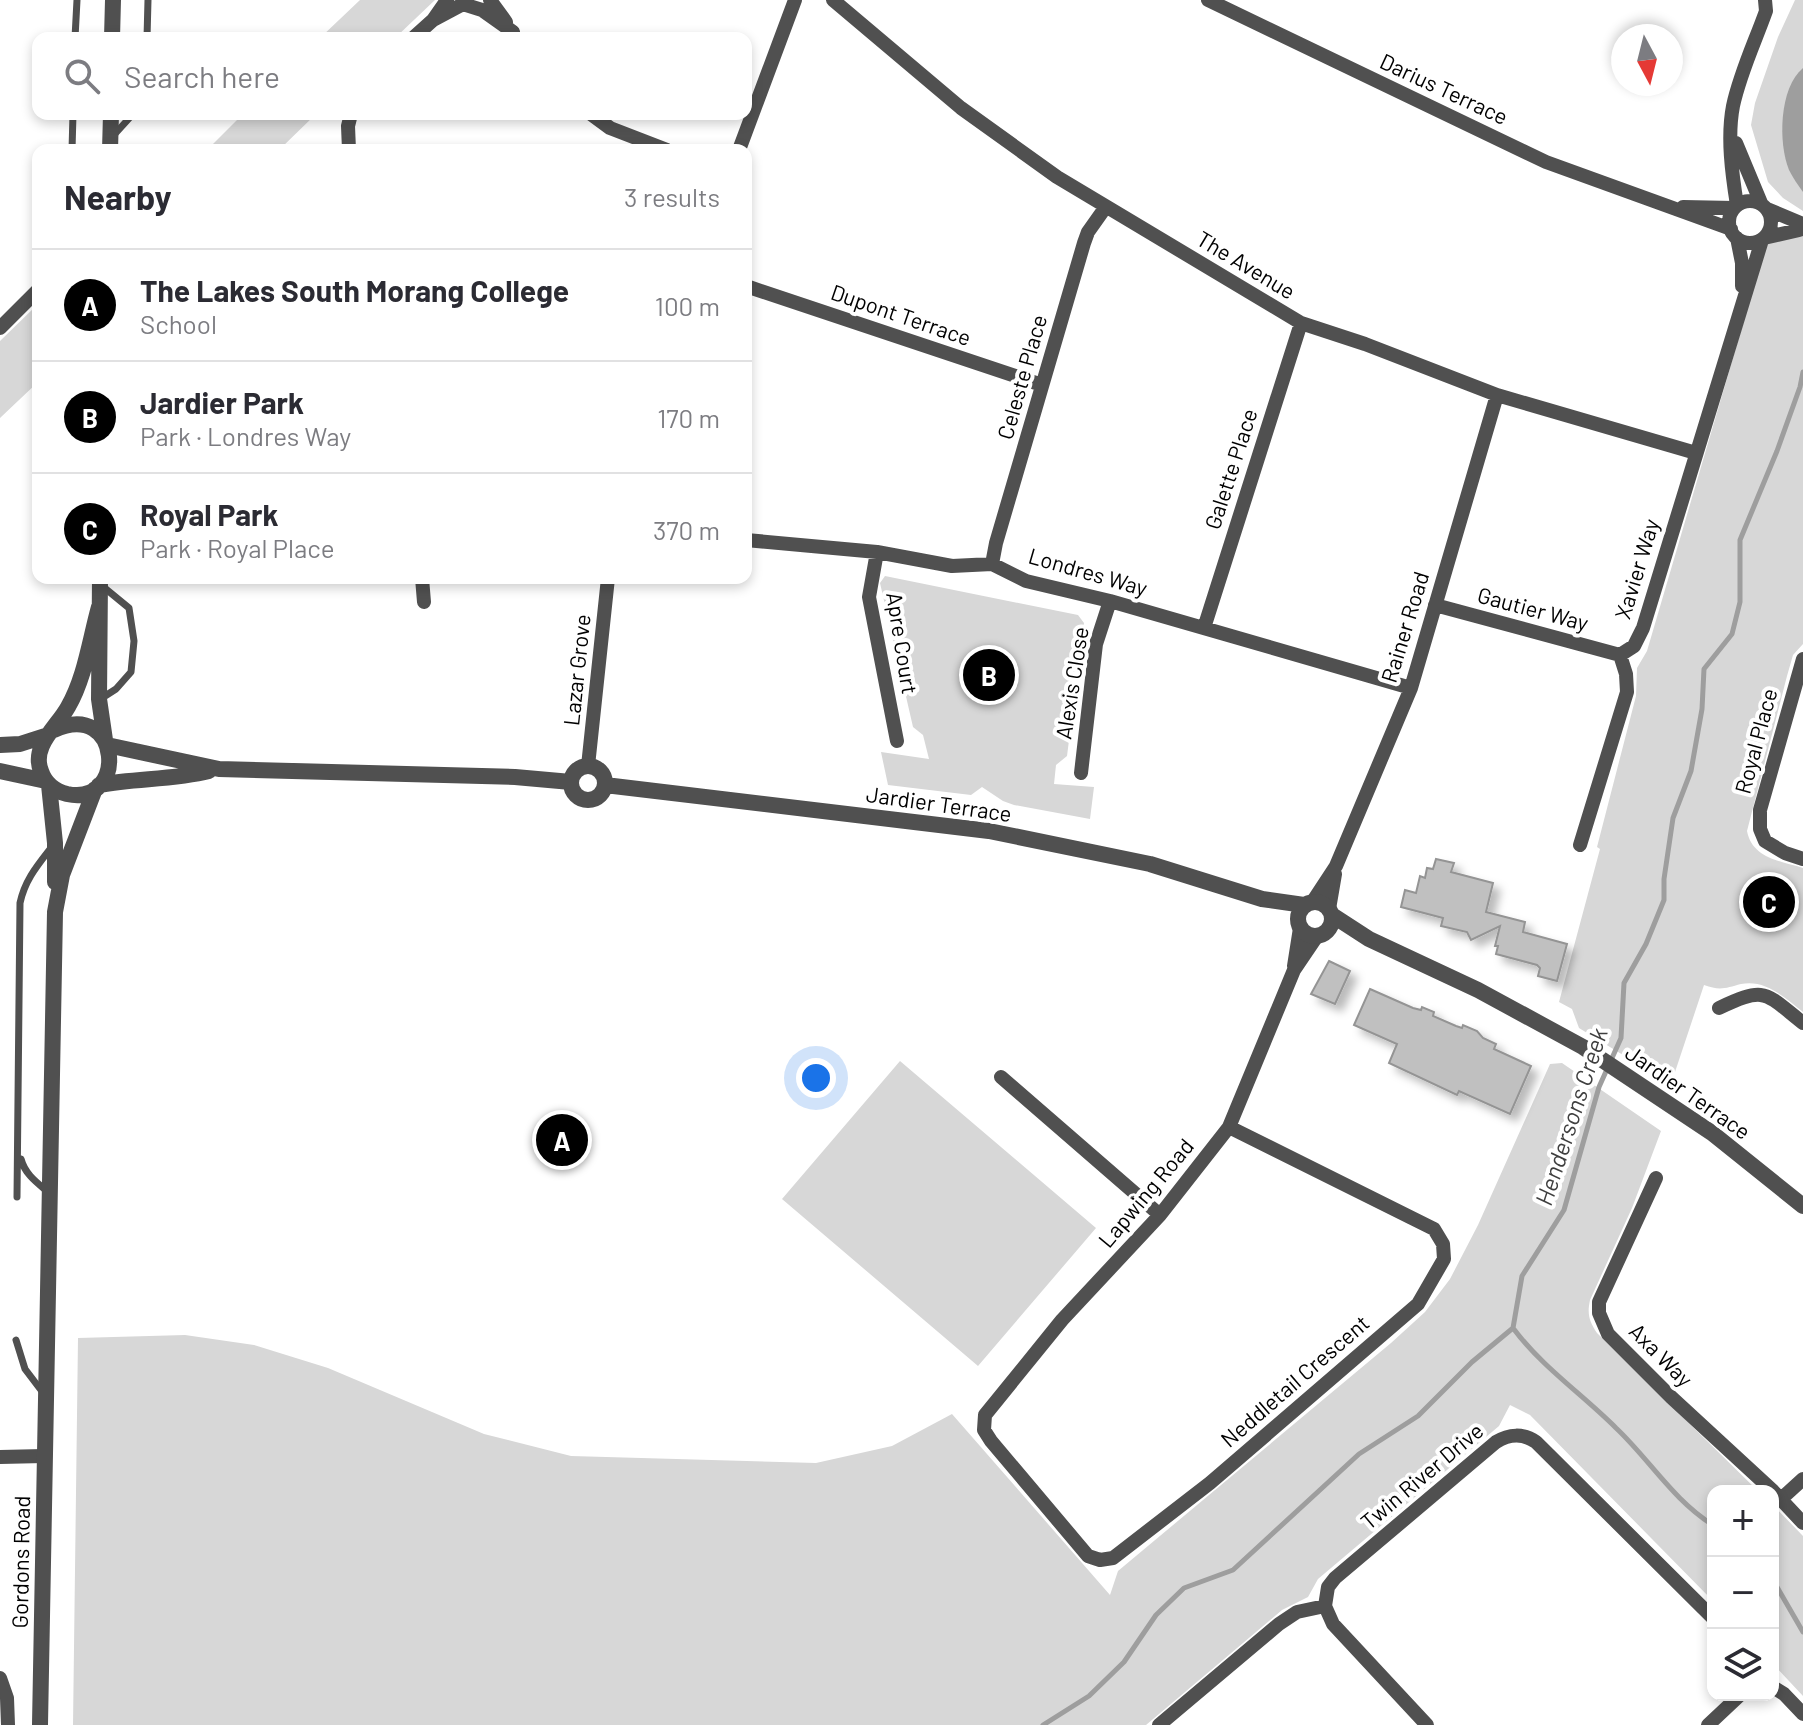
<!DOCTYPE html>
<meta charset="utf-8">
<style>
body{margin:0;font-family:Barlow,sans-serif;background:#f7f7f7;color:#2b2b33}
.controls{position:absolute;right:24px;bottom:24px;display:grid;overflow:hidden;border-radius:16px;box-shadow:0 4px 12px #0003}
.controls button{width:72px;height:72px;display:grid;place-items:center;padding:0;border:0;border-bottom:2px solid #e1e1e2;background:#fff;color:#2b2b33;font:40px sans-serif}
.compass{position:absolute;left:1611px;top:24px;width:72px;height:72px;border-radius:50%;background:#fff;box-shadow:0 4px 12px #0003;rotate:173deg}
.you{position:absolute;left:816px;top:1078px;width:28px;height:28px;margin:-20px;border:6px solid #fff;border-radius:50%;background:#1a73e8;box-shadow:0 0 0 12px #1a73e833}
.badge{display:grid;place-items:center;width:52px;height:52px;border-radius:50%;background:#000;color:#fff;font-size:26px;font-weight:700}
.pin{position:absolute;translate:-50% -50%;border:4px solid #fff;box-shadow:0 2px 8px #0006}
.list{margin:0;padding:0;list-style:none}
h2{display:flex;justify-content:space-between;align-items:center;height:104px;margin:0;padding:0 32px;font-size:34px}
h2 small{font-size:26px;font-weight:400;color:#7c7c81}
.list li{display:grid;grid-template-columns:52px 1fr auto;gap:24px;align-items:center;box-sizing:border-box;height:112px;padding:0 32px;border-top:2px solid #e1e1e2}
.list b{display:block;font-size:30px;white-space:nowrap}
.list p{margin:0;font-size:26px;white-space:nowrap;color:#7c7c81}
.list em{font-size:26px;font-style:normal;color:#7c7c81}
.icon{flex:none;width:44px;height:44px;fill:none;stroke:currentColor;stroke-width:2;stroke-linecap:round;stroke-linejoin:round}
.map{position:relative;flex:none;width:1803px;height:1725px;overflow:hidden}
.search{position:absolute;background:#fff;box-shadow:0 4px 12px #0003;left:32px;top:32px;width:720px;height:88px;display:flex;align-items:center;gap:20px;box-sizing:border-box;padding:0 28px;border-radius:16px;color:#7c7c81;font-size:30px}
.panel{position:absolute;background:#fff;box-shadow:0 4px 12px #0003;left:32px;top:144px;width:720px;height:440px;border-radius:16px}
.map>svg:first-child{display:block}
.green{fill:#d7d7d7}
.water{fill:#9e9e9e}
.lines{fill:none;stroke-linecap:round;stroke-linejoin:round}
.stream{stroke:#9e9e9e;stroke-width:5}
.building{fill:#c0c0c0;stroke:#949494;stroke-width:2;filter:url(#shadow)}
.service{stroke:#505050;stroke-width:7}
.minor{stroke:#505050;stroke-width:14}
.tertiary{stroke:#505050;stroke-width:16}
.labels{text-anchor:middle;stroke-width:8;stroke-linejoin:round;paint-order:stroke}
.street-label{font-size:22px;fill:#000;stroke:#fff}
.water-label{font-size:24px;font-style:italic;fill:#3f3f3f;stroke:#fff}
</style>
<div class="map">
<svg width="1803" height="1725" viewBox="0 0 1803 1725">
<defs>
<filter id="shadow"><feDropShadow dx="7" dy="7" stdDeviation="4" flood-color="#0004"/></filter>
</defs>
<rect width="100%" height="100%" fill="#fff"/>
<path class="green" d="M360,0H435L395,38H320Z
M1795,0H1803V211L1783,198L1768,182L1751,125L1755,103L1778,37Z
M243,114H316L279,150H207Z
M1786,236L1803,237V644L1793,655L1787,676L1747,831C1752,858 1780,861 1803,868V1012C1785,998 1766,979 1741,984C1726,988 1720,991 1704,985L1675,1072L1654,1074L1579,1028L1572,1009L1559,1002L1600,849L1597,847L1636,696L1637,668L1647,651L1765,249L1768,244Z
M38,304V382L0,418V341Z
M885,576L1078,615L1084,623L1067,756L1056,765L1054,784L1094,787L1090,819L1014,805L1003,801L982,787L971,795L888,785L881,752L929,759L923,735L913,727L880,583Z
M900,1061L1096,1228L978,1366L782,1199Z
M1562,1063L1661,1131L1632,1208L1590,1300C1587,1314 1589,1321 1597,1333L1758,1491H1713V1601L1530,1415L1510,1405L1499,1426L1318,1579L1308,1597L1282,1610L1146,1725H73L78,1338L185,1335L254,1345L328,1368L484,1434L571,1456L816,1463L892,1446L952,1414L1110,1595L1118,1571L1391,1343L1425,1312L1450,1279L1478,1225L1550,1064Z
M1773,1505L1803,1536V1696L1773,1664Z"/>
<path class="water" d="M1803,68V192C1798,185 1793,178 1789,170C1778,143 1779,88 1803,68Z"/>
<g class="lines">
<path class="stream" d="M1713,1525C1674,1501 1649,1459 1616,1428C1582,1394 1542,1367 1513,1328L1522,1276L1564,1210L1599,1087L1621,1038L1624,983L1646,944L1664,900V879L1673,818L1691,771L1702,709L1704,669L1732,634L1740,602V540L1777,451L1800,387L1803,372
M1773,1580L1803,1632
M1043,1725L1089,1696L1124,1662L1156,1615L1184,1588L1233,1570L1359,1454L1418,1416L1472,1362L1513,1328"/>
</g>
<path class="building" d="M1436,859L1454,863L1451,872L1493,883L1486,912L1525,922L1523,932L1567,944L1557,981L1538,976L1540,968L1537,965L1496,954L1498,946H1495L1500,926L1471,940L1467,932L1441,926L1443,918L1401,907L1405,890L1416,893L1420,876L1425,878L1427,868L1433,869Z
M1329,961L1350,971L1335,1004L1311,994Z
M1370,989L1413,1008L1421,1010L1422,1007L1434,1012L1433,1016L1456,1026L1462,1028L1463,1025L1477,1031L1483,1038L1496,1044L1494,1049L1531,1066L1510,1114L1459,1091L1457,1095L1389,1063L1397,1044L1354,1025Z"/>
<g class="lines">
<path class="service" d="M75,38L77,0
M147,38L148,0
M113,136L133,114
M72,150L73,114
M101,585L129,608L134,641L131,672L116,689L102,698
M21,1159C25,1174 36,1182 48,1192
M17,1197L20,903C25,880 37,866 51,848
M16,1340L25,1369L44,1394"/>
<path class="minor" d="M490,0L506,22
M833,0L961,108L1057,177L1301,323L1365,344L1497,395L1696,453
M1208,0L1546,162L1731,229
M433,20L463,4L482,10L513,32
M413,38L433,20L447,0
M591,114L610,128L667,150
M1736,143L1761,203
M349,150L348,126L351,114
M739,150L795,0
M1729 222a21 21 0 1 1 42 0a21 21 0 1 1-42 0Z
M1737,205C1732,174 1727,137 1733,106C1740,73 1755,42 1766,11L1765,0
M1683,207L1734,208
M1767,209L1803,224
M1737,238L1742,263V286
M1764,238L1803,229
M746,286L1042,385
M0,328L38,290
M746,540L877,552L952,566L992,564L1026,581L1110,601L1411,688
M877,552L869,597L897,741
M992,564L996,543L1084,243L1088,232L1105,208
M422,578L424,602
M1435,605L1620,655
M1204,628L1301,323
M1803,659L1760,810V829L1765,841L1785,853L1803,859
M588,766L608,578
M1081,773L1096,644L1110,601
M1580,845L1627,692L1626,674L1620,655L1634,646L1643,628L1762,240
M1313,901L1336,866L1411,688L1497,395
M1329,909L1335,874
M1294,966L1300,928
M1719,1008C1766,986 1764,992 1803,1023
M1001,1077L1160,1215
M1229,1127L1434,1229L1443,1244L1444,1259L1418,1304L1210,1483L1113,1558L1100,1560L1088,1556L991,1441L984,1430L985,1415L1062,1320L1160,1215L1229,1127L1294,970L1317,936
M1656,1178L1599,1302V1313L1608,1334L1671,1397L1773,1491
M0,1457L44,1456
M1773,1491L1803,1523
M1781,1499L1803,1479
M1325,1606L1333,1624L1427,1725
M0,1678L7,1698L8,1725
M1773,1687L1784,1694L1803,1714
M1159,1725L1279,1624L1297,1612L1325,1606L1328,1587L1335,1578L1496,1442C1509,1434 1523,1433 1536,1442L1713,1618
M1708,1725L1740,1695"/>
<path class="tertiary" d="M112,38L113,0
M110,150L111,114
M100,578L99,699L105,740
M54,730C122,699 128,807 67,794C55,791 45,783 41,771C31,746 57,727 68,707C85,678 90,639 99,607
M0,745L20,744L48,735
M107,745L219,769L515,777L571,782
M571 783a17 17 0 1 1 34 0a17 17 0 1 1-34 0Z
M0,771L46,781
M49,785L55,843V882
M99,785C136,778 173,780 209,771
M605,785L989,831L1150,864L1262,899L1304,905
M1298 919a17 17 0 1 1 34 0a17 17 0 1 1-34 0Z
M1332,915L1369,939L1478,990L1583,1047L1712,1133L1803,1206
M40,1725L55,912L62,875L95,789"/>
</g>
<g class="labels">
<g class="street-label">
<text transform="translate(1444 89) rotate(25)" y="8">Darius Terrace</text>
<text transform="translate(1246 265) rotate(31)" y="8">The Avenue</text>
<text transform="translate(901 315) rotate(19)" y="8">Dupont Terrace</text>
<text transform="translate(1022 377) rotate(-74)" y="8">Celeste Place</text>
<text transform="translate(1231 469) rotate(-72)" y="8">Galette Place</text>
<text transform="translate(1637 569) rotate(-73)" y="8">Xavier Way</text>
<text transform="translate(1088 572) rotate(16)" y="8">Londres Way</text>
<text transform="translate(1533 609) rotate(15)" y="8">Gautier Way</text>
<text transform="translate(1405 627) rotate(-73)" y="8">Rainer Road</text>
<text transform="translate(902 643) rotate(81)" y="8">Apre Court</text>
<text transform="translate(577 670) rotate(-84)" y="8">Lazar Grove</text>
<text transform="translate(1072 683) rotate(-81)" y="8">Alexis Close</text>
<text transform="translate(1756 741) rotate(-75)" y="8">Royal Place</text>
<text transform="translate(939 804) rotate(8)" y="8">Jardier Terrace</text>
<text transform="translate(1688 1092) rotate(35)" y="8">Jardier Terrace</text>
<text transform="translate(1146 1193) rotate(-50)" y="8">Lapwing Road</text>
<text transform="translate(1661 1355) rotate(45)" y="8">Axa Way</text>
<text transform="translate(1295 1381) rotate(-41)" y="8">Neddletail Crescent</text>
<text transform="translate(1422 1476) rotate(-40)" y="8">Twin River Drive</text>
<text transform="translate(21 1562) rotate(-89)" y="8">Gordons Road</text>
</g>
<g class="water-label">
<text transform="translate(1572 1117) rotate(-72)" y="8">Hendersons Creek</text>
</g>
</g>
</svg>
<div class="controls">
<button>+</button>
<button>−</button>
<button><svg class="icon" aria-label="layers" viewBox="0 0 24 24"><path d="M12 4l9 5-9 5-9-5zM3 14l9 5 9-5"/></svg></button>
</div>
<svg class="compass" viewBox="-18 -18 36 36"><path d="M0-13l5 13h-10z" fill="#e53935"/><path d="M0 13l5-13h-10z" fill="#7c7c81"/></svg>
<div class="you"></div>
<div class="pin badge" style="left:562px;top:1140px">A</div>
<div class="pin badge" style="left:989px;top:675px">B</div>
<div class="pin badge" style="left:1769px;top:902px">C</div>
<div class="search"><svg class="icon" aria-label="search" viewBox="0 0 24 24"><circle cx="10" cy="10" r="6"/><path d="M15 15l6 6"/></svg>Search here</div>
<section class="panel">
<h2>Nearby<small>3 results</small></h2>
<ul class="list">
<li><span class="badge">A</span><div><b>The Lakes South Morang College</b><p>School</p></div><em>100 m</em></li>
<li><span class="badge">B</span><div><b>Jardier Park</b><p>Park · Londres Way</p></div><em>170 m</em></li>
<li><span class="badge">C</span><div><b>Royal Park</b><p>Park · Royal Place</p></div><em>370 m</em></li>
</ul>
</section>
</div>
